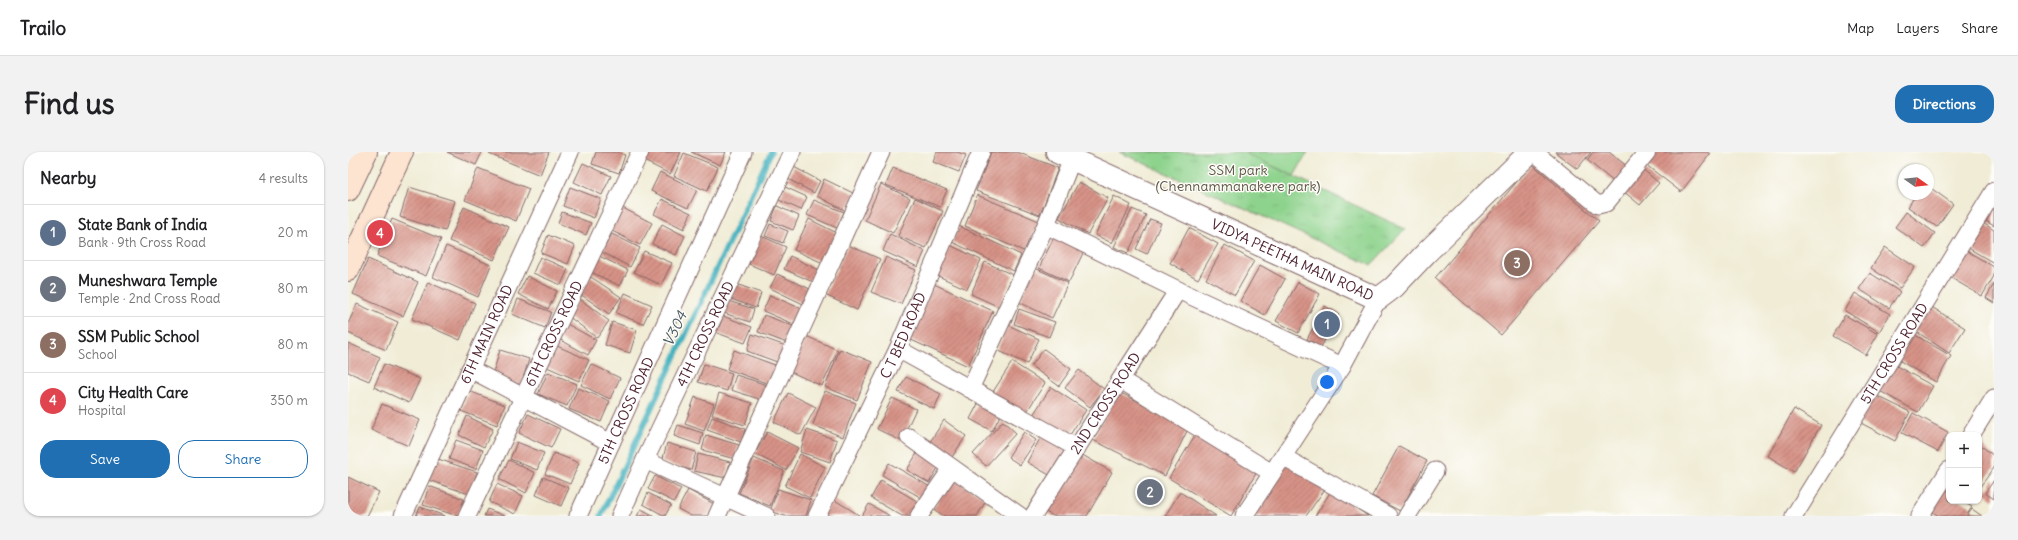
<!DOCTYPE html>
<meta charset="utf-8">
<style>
body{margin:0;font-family:Delius,sans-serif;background:#f2f2f2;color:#202124}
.controls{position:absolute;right:12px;bottom:12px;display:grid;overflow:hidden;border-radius:8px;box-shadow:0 1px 3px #0004}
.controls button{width:36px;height:36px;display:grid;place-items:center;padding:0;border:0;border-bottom:1px solid #e0e0e0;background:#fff;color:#202124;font:20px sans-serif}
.compass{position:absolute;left:1550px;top:12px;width:36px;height:36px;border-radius:50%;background:#fff;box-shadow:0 1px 3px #0004;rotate:104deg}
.you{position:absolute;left:979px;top:230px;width:14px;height:14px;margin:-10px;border:3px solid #fff;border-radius:50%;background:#1a73e8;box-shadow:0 0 0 6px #1a73e833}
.badge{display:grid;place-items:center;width:26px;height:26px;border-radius:50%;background:#1f6fb2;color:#fff;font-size:13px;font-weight:700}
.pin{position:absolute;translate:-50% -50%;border:2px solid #fff;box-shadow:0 1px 4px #0006}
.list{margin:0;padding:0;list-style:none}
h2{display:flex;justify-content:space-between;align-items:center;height:52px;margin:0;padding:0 16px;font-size:17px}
h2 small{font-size:13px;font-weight:400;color:#757577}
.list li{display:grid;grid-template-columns:26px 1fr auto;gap:12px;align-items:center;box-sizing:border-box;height:56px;padding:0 16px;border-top:1px solid #e0e0e0}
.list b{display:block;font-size:15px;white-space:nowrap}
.list p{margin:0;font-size:13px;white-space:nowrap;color:#757577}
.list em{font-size:13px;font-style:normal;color:#757577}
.actions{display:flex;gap:8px;padding:12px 16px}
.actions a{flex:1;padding:9px 0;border:1px solid #1f6fb2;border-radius:16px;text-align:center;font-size:14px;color:#1f6fb2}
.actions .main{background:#1f6fb2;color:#fff}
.map{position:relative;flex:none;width:1646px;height:364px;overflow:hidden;border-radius:16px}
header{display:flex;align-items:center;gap:24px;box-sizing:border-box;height:56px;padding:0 20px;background:#fff;border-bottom:1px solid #e0e0e0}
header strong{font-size:19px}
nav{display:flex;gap:22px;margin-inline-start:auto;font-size:14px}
.intro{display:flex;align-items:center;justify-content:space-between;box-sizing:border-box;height:96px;padding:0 24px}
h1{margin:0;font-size:28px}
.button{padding:10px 18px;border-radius:16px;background:#1f6fb2;color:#fff;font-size:14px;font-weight:700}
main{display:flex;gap:24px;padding:0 24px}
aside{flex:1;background:#fff;border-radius:16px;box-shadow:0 1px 3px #0004}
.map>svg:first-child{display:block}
.park{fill:url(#park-tufts);stroke:#6c795c}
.pitch{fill:#8ed38d;stroke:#6c795c}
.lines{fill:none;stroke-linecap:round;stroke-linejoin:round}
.stream{stroke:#44b2c0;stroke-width:5.5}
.building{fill:url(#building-hatch)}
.minor-casing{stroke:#846767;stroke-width:19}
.tertiary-casing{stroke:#846767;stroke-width:24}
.secondary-casing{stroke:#846767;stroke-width:24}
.minor{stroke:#fff;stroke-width:17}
.tertiary{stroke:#fff;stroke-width:22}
.secondary{stroke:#fde4d1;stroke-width:22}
.labels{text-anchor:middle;stroke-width:3;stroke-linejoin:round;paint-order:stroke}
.park-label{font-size:14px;fill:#5e5548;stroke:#fdfcf7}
.street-label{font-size:14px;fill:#4a1f2b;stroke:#fdfcf7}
.water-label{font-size:15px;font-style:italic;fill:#485a67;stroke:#fdfcf7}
</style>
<header>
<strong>Trailo</strong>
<nav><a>Map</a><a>Layers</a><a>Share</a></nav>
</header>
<div class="intro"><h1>Find us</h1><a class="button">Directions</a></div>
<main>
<aside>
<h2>Nearby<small>4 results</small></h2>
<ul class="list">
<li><span class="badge" style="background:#5c6f8a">1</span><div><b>State Bank of India</b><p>Bank · 9th Cross Road</p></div><em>20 m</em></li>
<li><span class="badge" style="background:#6b7280">2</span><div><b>Muneshwara Temple</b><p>Temple · 2nd Cross Road</p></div><em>80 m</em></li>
<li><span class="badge" style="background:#8d6e63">3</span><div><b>SSM Public School</b><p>School</p></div><em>80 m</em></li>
<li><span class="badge" style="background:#e0444e">4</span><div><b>City Health Care</b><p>Hospital</p></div><em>350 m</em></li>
</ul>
<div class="actions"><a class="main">Save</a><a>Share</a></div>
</aside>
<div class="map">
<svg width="1646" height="364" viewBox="0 0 1646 364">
<defs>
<pattern id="park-tufts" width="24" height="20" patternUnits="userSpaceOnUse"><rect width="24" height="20" fill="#8ed38d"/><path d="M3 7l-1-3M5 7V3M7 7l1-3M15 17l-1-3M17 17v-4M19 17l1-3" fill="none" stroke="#7cb57a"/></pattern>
<pattern id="building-hatch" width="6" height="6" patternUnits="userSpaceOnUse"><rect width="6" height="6" fill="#d79387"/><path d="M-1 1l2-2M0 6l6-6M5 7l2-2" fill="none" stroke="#b0776f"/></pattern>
</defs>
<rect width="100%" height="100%" fill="#fdfcf7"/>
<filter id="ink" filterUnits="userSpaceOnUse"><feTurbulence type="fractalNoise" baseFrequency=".025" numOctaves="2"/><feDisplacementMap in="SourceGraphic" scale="8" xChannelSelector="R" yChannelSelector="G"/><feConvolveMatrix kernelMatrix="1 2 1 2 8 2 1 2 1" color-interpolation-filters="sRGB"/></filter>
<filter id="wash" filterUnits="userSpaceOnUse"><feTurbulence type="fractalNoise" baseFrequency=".012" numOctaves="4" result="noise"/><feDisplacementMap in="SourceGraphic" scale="16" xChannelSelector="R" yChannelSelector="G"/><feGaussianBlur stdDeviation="0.9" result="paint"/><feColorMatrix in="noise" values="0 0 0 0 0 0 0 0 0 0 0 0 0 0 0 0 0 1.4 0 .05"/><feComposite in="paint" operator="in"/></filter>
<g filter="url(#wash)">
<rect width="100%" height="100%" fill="#f0ecd6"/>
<path class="park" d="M771,0H895L1057,77L1023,113Z"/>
<path class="pitch" d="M895,0H960L946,24Z"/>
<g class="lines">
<path class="stream" d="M253,364L423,0"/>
</g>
<g id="blocks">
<path class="building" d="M99,0H134L128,13Z
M142,0H201L192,23L141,2Z
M248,0H269L277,3L271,21L244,12Z
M298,0H333L322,22L294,8Z
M343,0H378L372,13Z
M589,0H609L618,3L611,20L585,10Z
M643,0H669L710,16L692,63L628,39Z
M1207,0H1243L1229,17Z
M1245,0H1261L1280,15L1267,31L1239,8Z
M1307,0H1359L1362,2L1333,40L1297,12Z
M336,1L370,15L359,39L326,24Z
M235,11L263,24L254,43L226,30Z
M1184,12L1251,69L1153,183L1087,126Z
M446,15L472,29L466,41L440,27Z
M130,16L181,37L168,69L117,48Z
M545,16L599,38L592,55L538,33Z
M1293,16L1311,31L1292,53L1274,38Z
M312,20L349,38L340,56L303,39Z
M476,27L507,42L498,59L469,44Z
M731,30L760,46L740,82L711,66Z
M533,32L562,46L545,81L517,68Z
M1580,34L1605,52L1589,75L1560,55L1568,42H1580Z
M61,35L107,49L97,79L52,65Z
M222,35L253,47L246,66L215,54Z
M437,35L459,45L453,58L431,48Z
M629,43L691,69L678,100L617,74Z
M1646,43V74L1633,66Z
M766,44L783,53L764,91L747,83Z
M567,46L595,59L578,96L550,84Z
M314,47L343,61L336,77L306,62Z
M466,48L496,60L489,76L459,63Z
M271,54L304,71L292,93L260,77Z
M429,54L451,64L445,78L423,69Z
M116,55L161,75L146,108L101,89Z
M784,57L798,63L780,101L766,95Z
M214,60L243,71L238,83L210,71Z
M1558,60L1587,81L1576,96L1547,75Z
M44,67L93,87L78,124L29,104Z
M461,67L489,81L475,111L446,98Z
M802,67L813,71L799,102L788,97Z
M1630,68L1646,78V111L1615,93Z
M314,72L337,84L328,103L304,92Z
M422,72L440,79L435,91L417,84Z
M611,74L673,103L666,119L604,90Z
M841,76L870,92L850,127L822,111Z
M264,82L292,96L282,115L254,100Z
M542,82L577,99L570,115L535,99Z
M200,83L227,94L220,112L193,101Z
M707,83L737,97L721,130L691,116Z
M413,84L438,95L426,123L401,112Z
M500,93L532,107L509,158L477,143Z
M602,93L633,108L619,137L588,123Z
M877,93L906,109L887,143L858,127Z
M98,94L143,113L130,145L85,125Z
M1537,95L1567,115L1552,136L1523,116Z
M1614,96L1646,115V124L1634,144L1598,123Z
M296,99L324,111L313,133L286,120Z
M247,102L280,118L272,134L239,118Z
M442,104L471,118L465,130L436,117Z
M192,105L220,117L213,133L185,121Z
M538,105L568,118L553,152L523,140Z
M20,107L70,130L55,164L5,142Z
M637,110L665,123L651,155L623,142Z
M912,113L937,127L917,163L892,149Z
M687,116L720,131L704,166L671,150Z
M1522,121L1552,140L1541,156L1511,137Z
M429,122L462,137L455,152L422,136Z
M179,124L209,139L200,157L170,142Z
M243,125L273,145L261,162L232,142Z
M80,130L127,151L112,188L64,167Z
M950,130L972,142L950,181L928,169Z
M388,132L413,141L408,156L383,147Z
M586,132L645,159L620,214L561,187Z
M1646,132V151L1638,146Z
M277,141L304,153L295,172L268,161Z
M1507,141L1542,162L1531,180L1497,159Z
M422,143L454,157L448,173L415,159Z
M170,147L203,160L197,176L164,162Z
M232,147L261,169L249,186L220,164Z
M380,149L406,157L402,170L376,161Z
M9,152L50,170L38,198L0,181V172Z
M1579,152L1617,176L1601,201L1563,176Z
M977,154L991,162L973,195L959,187Z
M671,157L707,170L701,185L666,172Z
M416,163L445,174L439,191L410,180Z
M1497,163L1530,182L1518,203L1485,184Z
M375,164L404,175L397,191L369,181Z
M264,170L289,178L282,201L257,193Z
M219,172L248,188L240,203L211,187Z
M660,173L691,187L679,212L649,198Z
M1562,180L1603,204L1588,230L1547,206Z
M404,182L438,194L432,211L399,199Z
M458,184L490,198L474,234L443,220Z
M0,191L32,205L21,229L0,220Z
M209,194L241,208L231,229L199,215Z
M492,197L524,210L509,248L477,235Z
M696,197L723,217L711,234L683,214Z
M152,198L181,207L173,233L144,224Z
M386,198L427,213L421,232L379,217Z
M664,210L697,231L676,264L643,243Z
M1543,211L1585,234L1570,260L1528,237Z
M36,212L72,227L61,251L26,235Z
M243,212L272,226L262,247L233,233Z
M356,212L384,221L379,239L350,230Z
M731,218L756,237L742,255L717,236Z
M200,220L229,232L219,254L190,242Z
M388,223L419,233L414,248L383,238Z
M558,225L593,242L586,257L550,240Z
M703,235L738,258L720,286L685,263Z
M230,236L262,249L253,270L221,257Z
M121,239L157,253L149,273L113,259Z
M477,239L508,251L495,285L465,273Z
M769,239L841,275L817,324L745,288Z
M371,241L404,251L397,273L364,263Z
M440,241L468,255L453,283L426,270Z
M1525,242L1562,260L1547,289L1511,270Z
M347,245L366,252L356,279L337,272Z
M544,246L568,257L553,289L529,277Z
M632,248L654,260L644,279L622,267Z
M34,252L72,268L61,294L23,278Z
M1446,257L1473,273L1446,320L1420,304Z
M1565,261L1600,280L1590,300L1554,281Z
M180,262L212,277L203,296L171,281Z
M119,264L145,277L136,295L111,283Z
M364,265L397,277L393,290L359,278Z
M596,268L618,284L604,305L582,290Z
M655,269L668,281L638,314L625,302Z
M330,273L355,281L352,293L326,284Z
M459,278L489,288L482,310L452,300Z
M419,280L450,296L438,318L407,302Z
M676,280L688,288L672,313L660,305Z
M849,280L910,318L883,364L821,326Z
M358,283L391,293L387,307L354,298Z
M694,283L719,298L703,324L679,310Z
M108,288L135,298L128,317L101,307Z
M169,290L196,301L189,318L162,307Z
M319,291L348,300L343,318L314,310Z
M1631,292L1646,304V316L1631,336Z
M1051,294L1079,309L1052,359L1024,344Z
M571,298L593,311L581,331L559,318Z
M206,301L231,311L222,332L197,322Z
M731,301L764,320L739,364H705L698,360Z
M350,302L382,310L378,326L346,319Z
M452,302L477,315L462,346L437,334Z
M87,306L129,320L121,342L80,328Z
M406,306L436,319L422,354L391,341Z
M161,308L187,321L178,341L151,327Z
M936,309L977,337L958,364H899Z
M541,311L584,336L577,348L534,323Z
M307,324L333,337L326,350L300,337Z
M0,325L31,340L19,364H0Z
M195,325L221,336L213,354L188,343Z
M604,326L639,347L629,364H596L585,357Z
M533,328L574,352L567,364H554L523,346Z
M1646,328V347L1637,341Z
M149,332L175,344L167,362L141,350Z
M81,334L116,347L110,364L75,353Z
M1593,334L1601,340V349H1614L1624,355L1618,364H1591L1578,356Z
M430,337L463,348L458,364H437L422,359Z
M340,338L366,352L360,364H343L330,357Z
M983,339L1020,364H967Z
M832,340L868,364H817Z
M300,341L323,353L317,364L295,352Z
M485,347L511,363L510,364H475Z
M521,352L542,364H514Z
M72,355L97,364H68Z
M139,357L157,364H136Z
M293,357L307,364H289Z
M1624,357L1634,364H1619Z"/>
</g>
</g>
<g filter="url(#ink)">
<use href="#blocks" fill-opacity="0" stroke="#846767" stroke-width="1"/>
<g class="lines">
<defs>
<g id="minor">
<path d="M1186,0L1250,53L1258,51L1299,0"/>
<path d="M698,73L830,138L994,214"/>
<path d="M550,197L729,296"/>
<path d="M122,217L263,291"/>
<path d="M773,228L924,321"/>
<path d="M622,237L698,73L724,7"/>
<path d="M1623,283L1646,246"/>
<path d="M561,285L672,364"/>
<path d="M935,305L1040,364"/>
<path d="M297,308L418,364"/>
<path id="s1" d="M55,364L222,0"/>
<path id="s2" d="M119,364L292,0"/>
<path id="s3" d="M230,364L395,0"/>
<path id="s4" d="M272,364L297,308L444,0"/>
<path d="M369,364L533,0"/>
<path id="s5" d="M469,364L550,197L633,0"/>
<path d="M571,364L604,316"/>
<path id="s6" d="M685,364L830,138"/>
<path d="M896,364L994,214L1030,147"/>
<path d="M1059,364L1087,319"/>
<path id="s7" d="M1446,364L1646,39"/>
<path d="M1572,364L1601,318"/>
</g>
<g id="tertiary">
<path id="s8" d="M709,0L1030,147L1046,135L1079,100L1182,0"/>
</g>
<path id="secondary" d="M0,38L18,0
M0,118L54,0"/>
</defs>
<use href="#minor" class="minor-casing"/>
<use href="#tertiary" class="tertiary-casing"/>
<use href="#secondary" class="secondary-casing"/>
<use href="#minor" class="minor"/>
<use href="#tertiary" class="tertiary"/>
<use href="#secondary" class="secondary"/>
</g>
</g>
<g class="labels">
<g class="park-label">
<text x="890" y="23">SSM park<tspan x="890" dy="16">(Chennammanakere park)</tspan></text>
</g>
<g class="street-label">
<text dy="5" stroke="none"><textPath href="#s8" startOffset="259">VIDYA PEETHA MAIN ROAD</textPath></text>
<text dy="5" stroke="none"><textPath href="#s1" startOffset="200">6TH MAIN ROAD</textPath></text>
<text dy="5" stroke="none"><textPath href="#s2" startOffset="202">6TH CROSS ROAD</textPath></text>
<text dy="5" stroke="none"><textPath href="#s4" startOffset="201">4TH CROSS ROAD</textPath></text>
<text dy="5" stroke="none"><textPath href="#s5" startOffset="200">C T BED ROAD</textPath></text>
<text dy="5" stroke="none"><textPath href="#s7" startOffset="191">5TH CROSS ROAD</textPath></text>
<text dy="5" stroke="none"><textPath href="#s6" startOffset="134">2ND CROSS ROAD</textPath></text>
<text dy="5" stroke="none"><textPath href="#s3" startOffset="116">5TH CROSS ROAD</textPath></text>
</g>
<g class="water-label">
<text transform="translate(327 177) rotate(-65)" y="5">V304</text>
</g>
</g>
</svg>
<div class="controls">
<button>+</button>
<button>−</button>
</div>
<svg class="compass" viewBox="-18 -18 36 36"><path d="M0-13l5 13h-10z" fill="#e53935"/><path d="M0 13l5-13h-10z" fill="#757577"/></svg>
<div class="you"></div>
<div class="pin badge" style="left:979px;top:172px;background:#5c6f8a">1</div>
<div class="pin badge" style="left:802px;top:340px;background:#6b7280">2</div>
<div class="pin badge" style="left:1169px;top:111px;background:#8d6e63">3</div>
<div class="pin badge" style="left:32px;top:81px;background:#e0444e">4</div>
</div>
</main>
